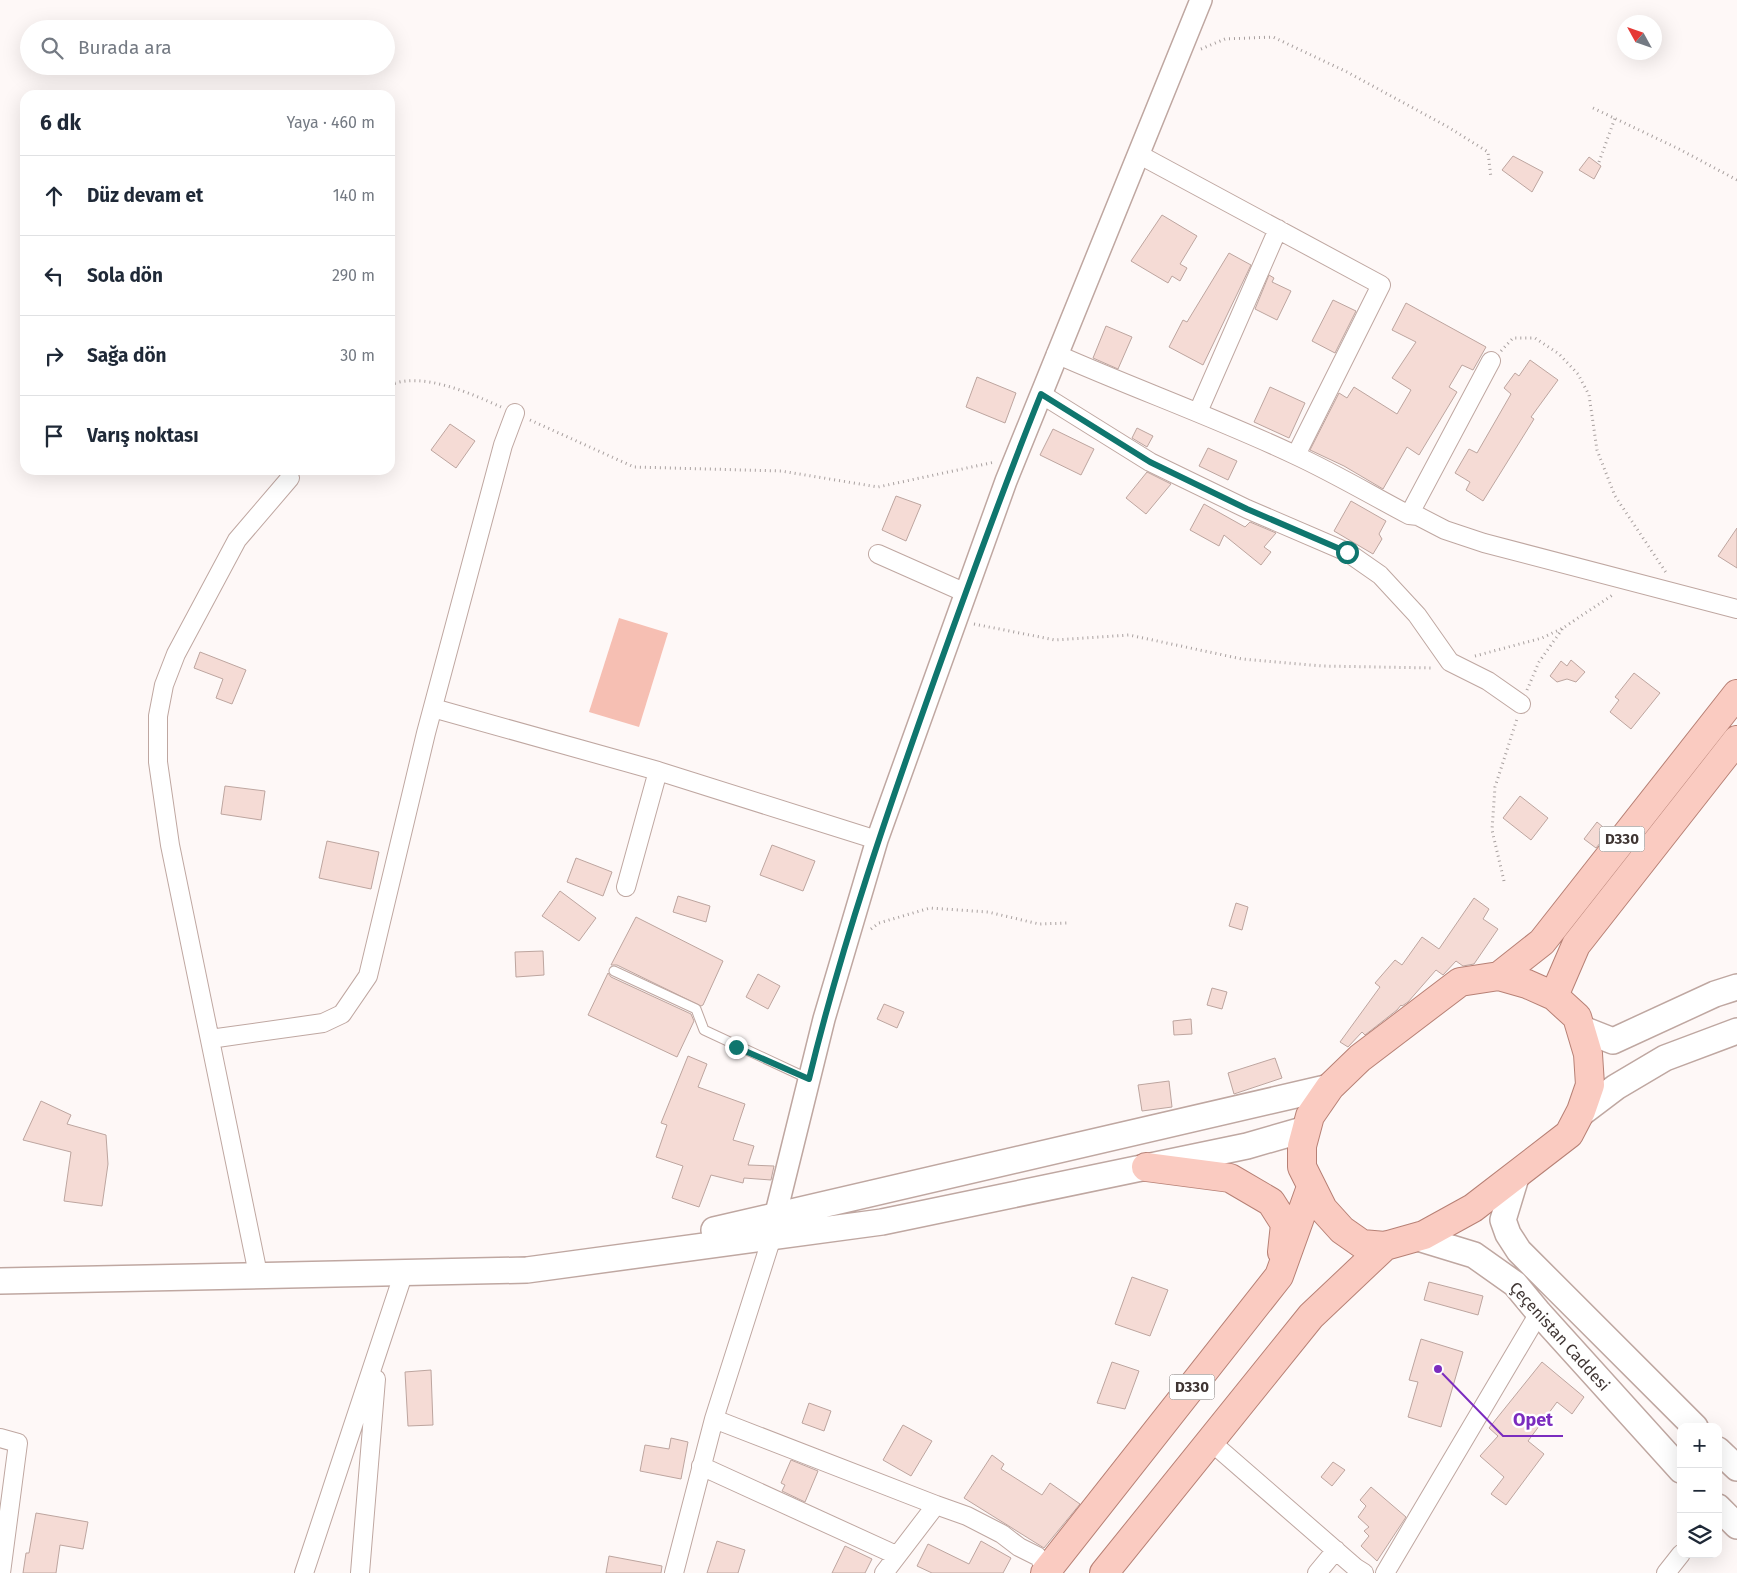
<!DOCTYPE html>
<html lang="tr">
<meta charset="utf-8">
<style>
body{margin:0;font-family:"Fira Sans",sans-serif;background:#f6f6f7;color:#1f2937}
.controls{position:absolute;right:15px;bottom:15px;display:grid;overflow:hidden;border-radius:10px;box-shadow:0 5px 20px #0002}
.controls button{width:45px;height:45px;display:grid;place-items:center;padding:0;border:0;border-bottom:1px solid #e0e1e3;background:#fff;color:#1f2937;font:25px sans-serif}
.compass{position:absolute;left:1617px;top:15px;width:45px;height:45px;border-radius:50%;background:#fff;box-shadow:0 5px 20px #0002;rotate:310deg}
.stop{position:absolute;width:15px;height:15px;margin:-11px;border:4px solid #0f766e;border-radius:50%;background:#fff}
.stop.end{background:#0f766e;border-color:#fff;box-shadow:0 1px 5px #0008}
.list{margin:0;padding:0;list-style:none}
h2{display:flex;justify-content:space-between;align-items:center;height:65px;margin:0;padding:0 20px;font-size:21px}
h2 small{font-size:16px;font-weight:400;color:#747a83}
.list li{display:grid;grid-template-columns:32px 1fr auto;gap:15px;align-items:center;box-sizing:border-box;height:80px;padding:0 20px;border-top:1px solid #e0e1e3}
.list b{display:block;font-size:19px;white-space:nowrap}
.list em{font-size:16px;font-style:normal;color:#747a83}
.icon{flex:none;width:28px;height:28px;fill:none;stroke:currentColor;stroke-width:2;stroke-linecap:round;stroke-linejoin:round}
.map{position:relative;flex:none;width:1737px;height:1573px;overflow:hidden}
.search{position:absolute;background:#fff;box-shadow:0 5px 20px #0002;left:20px;top:20px;width:375px;height:55px;display:flex;align-items:center;gap:12px;box-sizing:border-box;padding:0 18px;border-radius:28px;color:#747a83;font-size:19px}
.panel{position:absolute;background:#fff;box-shadow:0 5px 20px #0002;left:20px;top:90px;width:375px;height:385px;border-radius:15px}
.map>svg:first-child{display:block}
.green{fill:#f6bfb3}
.building{fill:#f5dbd5;stroke:#bda59f}
.lines{fill:none;stroke-linecap:round;stroke-linejoin:round}
.service-casing{stroke:#bfa7a1;stroke-width:11}
.minor-casing{stroke:#bfa7a1;stroke-width:20}
.tertiary-casing{stroke:#bfa7a1;stroke-width:24}
.secondary-casing{stroke:#bfa7a1;stroke-width:28}
.primary-casing{stroke:#b78075;stroke-width:30}
.path{stroke:#a8a09f;stroke-width:3;stroke-dasharray:1 4;stroke-linecap:butt}
.service{stroke:#fff;stroke-width:9}
.minor{stroke:#fff;stroke-width:18}
.tertiary{stroke:#fff;stroke-width:21}
.secondary{stroke:#fff;stroke-width:25}
.primary{stroke:#facbc1;stroke-width:28}
.route{stroke:#0f766e;stroke-width:6}
.labels{text-anchor:middle;stroke-width:4.5;stroke-linejoin:round;paint-order:stroke}
.shield{fill:#fff;stroke:#797270;stroke-width:1}
.shield-label{font-size:15px;font-weight:bold;fill:#3f3533}
.street-label{font-size:16px;fill:#3f3533;stroke:#fff}
.leader{fill:none;stroke:#7b2cbf;stroke-width:2}
.callout-dot{fill:#7b2cbf;stroke:#fff;stroke-width:2}
.callout-label{font-size:18px;text-anchor:middle;font-weight:bold;fill:#7b2cbf;stroke:#fff;stroke-width:4.5;stroke-linejoin:round;paint-order:stroke}
</style>
<div class="map">
<svg width="1737" height="1573" viewBox="0 0 1737 1573">
<rect width="100%" height="100%" fill="#fef8f7"/>
<path class="green" d="M619,618L668,633L639,727L589,712Z"/>
<path class="building" d="M1513,156L1543,172L1532,192L1502,170Z
M1589,157L1601,166L1594,179L1579,170Z
M1162,215L1197,236L1180,264L1187,268L1180,281L1172,276L1168,283L1131,261Z
M1229,253L1251,265L1203,365L1169,347L1183,320L1187,322Z
M1269,275L1274,278L1272,282L1291,291L1277,320L1255,309Z
M1333,300L1356,311L1335,353L1312,341Z
M1406,303L1486,347L1473,370L1462,365L1449,387L1457,392L1419,455L1407,447L1383,489L1344,466L1310,450L1339,393L1347,398L1354,387L1397,414L1411,390L1392,378L1416,342L1392,330Z
M1106,326L1132,337L1118,369L1093,358Z
M1530,360L1558,380L1531,417L1534,419L1483,501L1466,490L1470,482L1455,473L1469,449L1477,453L1511,394L1504,388L1515,373L1519,376Z
M977,377L1016,393L1005,423L966,407Z
M1270,387L1305,403L1289,438L1254,422Z
M450,424L475,441L456,468L431,450Z
M1137,428L1153,436L1147,447L1132,438Z
M1053,429L1094,449L1081,475L1040,455Z
M1208,448L1237,461L1228,480L1199,466Z
M1147,472L1171,484L1146,514L1126,498Z
M896,496L921,505L906,541L882,530Z
M1351,501L1386,521L1379,534L1382,539L1373,554L1334,531Z
M1204,504L1245,527L1250,522L1276,533L1264,547L1271,552L1261,565L1224,535L1219,546L1190,530Z
M1737,528V568L1718,556Z
M200,652L246,670L232,704L216,698L223,679L194,668Z
M1571,660L1585,672L1576,682L1567,679L1557,682L1550,676L1561,661L1567,666Z
M1634,673L1660,693L1631,729L1610,712L1619,700L1615,697Z
M225,786L265,791L261,820L221,814Z
M1520,796L1548,818L1531,840L1503,818Z
M1597,822L1609,832L1596,848L1584,839Z
M327,841L379,852L371,889L319,878Z
M772,845L815,861L803,891L760,875Z
M576,858L612,872L603,896L567,882Z
M560,891L596,918L579,941L542,916Z
M678,896L710,906L706,922L673,912Z
M1474,898L1489,909L1483,919L1498,929L1474,964L1463,966L1456,961L1443,975L1436,970L1408,1002L1402,1006L1401,1005L1397,1010L1365,1035L1362,1032L1348,1047L1340,1042L1380,987L1375,983L1395,960L1402,965L1422,937L1439,949Z
M1236,903L1248,907L1242,930L1229,926Z
M636,917L723,961L703,1005L701,1006L617,965H611Z
M543,951L544,975L516,977L515,952Z
M608,973L611,977L691,1014L694,1021L677,1057L588,1015Z
M758,974L780,986L768,1009L746,997Z
M1212,988L1227,992L1222,1009L1207,1005Z
M884,1004L904,1012L897,1028L877,1019Z
M1191,1019L1192,1034L1174,1035L1173,1021Z
M688,1056L707,1064L698,1087L745,1104L733,1140L754,1146L748,1165L774,1166L771,1180L744,1178L743,1183L711,1175L699,1207L672,1198L683,1166L656,1157L667,1125L661,1123Z
M1275,1058L1282,1078L1234,1094L1228,1073Z
M1169,1081L1172,1107L1142,1111L1138,1085Z
M41,1101L71,1115L67,1124L106,1135L108,1164L102,1206L64,1201L71,1152L23,1140Z
M1132,1277L1168,1290L1150,1336L1115,1324Z
M1429,1282L1483,1296L1478,1315L1424,1300Z
M1421,1339L1463,1352L1441,1427L1408,1417L1418,1382L1409,1380Z
M1112,1362L1139,1371L1125,1409L1097,1403Z
M1542,1362L1584,1397L1572,1414L1557,1402L1528,1441L1544,1454L1506,1505L1491,1494L1504,1477L1480,1456L1498,1436L1489,1428Z
M431,1370L433,1425L408,1426L405,1372Z
M809,1403L831,1411L824,1431L802,1423Z
M903,1425L932,1441L911,1476L883,1460Z
M671,1438L688,1442L681,1479L640,1471L645,1445L669,1449Z
M992,1455L1004,1464L1001,1469L1042,1495L1050,1483L1080,1504L1044,1548L964,1498Z
M791,1460L818,1471L805,1502L782,1491L785,1485L781,1483Z
M1333,1462L1345,1470L1332,1486L1321,1477Z
M1371,1487L1406,1517L1377,1561L1361,1546L1369,1536L1364,1531L1369,1527L1358,1517L1366,1506L1360,1500Z
M36,1513L88,1522L83,1549L60,1545L56,1573H23L26,1553H29Z
M717,1541L745,1550L738,1573H707Z
M981,1541L1011,1558L1003,1573H932L917,1566L928,1544L969,1564Z
M845,1546L872,1559L865,1573H832Z
M609,1556L662,1566L661,1573H606Z"/>
<g class="lines">
<defs>
<path id="service" d="M614,971L696,1009L704,1030L809,1079"/>
<path id="minor" d="M1138,154L1381,285L1296,455
M1056,354C1135,389 1217,418 1295,455C1334,473 1371,495 1409,515L1418,516L1445,530L1484,543L1737,609
M1041,394L1150,462L1247,509L1347,552L1380,575L1417,615L1450,662L1488,681L1521,704
M1198,412L1278,229
M1409,515L1491,361
M878,554L966,593
M433,708L658,771L877,840
M626,887L658,771
M210,1039L323,1023L342,1014L368,976L426,733L503,445L515,413
M258,1274L170,845L158,762V716L164,685L176,654L237,540L290,478
M714,1419L936,1505
M0,1438L18,1443L1,1573
M1210,1441L1356,1568L1364,1573
M701,1466L896,1555
M304,1573L404,1272
M360,1573L376,1379
M674,1573L714,1419L772,1237
M884,1573L936,1505L967,1516L1002,1534L1019,1547L1037,1556L1049,1569
M1317,1573L1336,1550
M1385,1573L1539,1313
M1666,1573L1681,1554"/>
<path id="tertiary" d="M775,1217L824,1019L877,840L1006,481L1201,0"/>
<path id="secondary" d="M1580,1028L1613,1041L1715,994L1737,987
M1579,1115L1616,1087L1665,1058L1737,1031
M1517,1174L1503,1220L1508,1234L1519,1251L1695,1427
M714,1230L1330,1087
M1415,1237L1474,1255L1515,1284L1539,1313L1681,1470
M0,1281L527,1270L882,1222L1247,1146L1306,1129
M1718,1450L1737,1468
M1718,1507L1737,1526"/>
<path id="primary" d="M1499,976L1527,984L1554,996L1577,1017L1588,1054L1590,1085L1581,1111L1569,1134L1473,1208L1424,1235L1385,1246L1362,1244L1342,1230L1323,1209L1302,1167V1146L1310,1116L1330,1087L1360,1058L1460,982Z
M1499,976L1542,942L1737,694
M1554,996L1576,945L1737,740
M1146,1167L1230,1178L1271,1202L1285,1224L1282,1252
M1045,1573L1279,1276L1311,1187
M1104,1573L1311,1316L1385,1246"/>
</defs>
<use href="#service" class="service-casing"/>
<use href="#minor" class="minor-casing"/>
<use href="#tertiary" class="tertiary-casing"/>
<use href="#secondary" class="secondary-casing"/>
<use href="#primary" class="primary-casing"/>
<path class="path" d="M1201,49L1225,39L1273,37L1347,72L1448,127L1488,152L1491,178
M1593,108L1679,149L1737,180
M1599,162L1615,118
M1501,351L1513,338H1535L1559,354L1578,374L1589,395L1597,450L1615,496L1667,574
M390,385C422,371 472,394 501,407
M530,420L634,467L781,471L878,487L995,462
M974,624L1055,640L1129,635L1242,659L1322,666L1433,668
M1475,656L1542,638L1563,628L1614,594
M1527,690L1539,662L1563,628
M1504,881L1492,830L1495,787L1517,719
M871,929L879,923L930,908L988,912L1039,924L1069,923"/>
<use href="#service" class="service"/>
<use href="#minor" class="minor"/>
<use href="#tertiary" class="tertiary"/>
<use href="#secondary" class="secondary"/>
<use href="#primary" class="primary"/>
</g>
<g class="lines">
<path class="route" d="M736,1047L809,1079C842,943 888,810 935,678C969,583 1003,488 1041,394L1150,462L1247,509L1347,552"/>
</g>
<g class="labels">
<g class="shield">
<rect x="1599.5" y="826.5" width="45" height="25" rx="4"/>
<rect x="1169.5" y="1374.5" width="45" height="25" rx="4"/>
</g>
<g class="shield-label">
<text x="1622" y="844">D330</text>
<text x="1192" y="1392">D330</text>
</g>
<g class="street-label">
<text transform="translate(1560 1336) rotate(48)" y="6">Çeçenistan Caddesi</text>
</g>
</g>
<path class="leader" d="M1438 1369L1503 1436H1563"/>
<circle class="callout-dot" cx="1438" cy="1369" r="5"/>
<g class="callout-label">
<text x="1533" y="1426">Opet</text>
</g>
</svg>
<div class="controls">
<button>+</button>
<button>−</button>
<button><svg class="icon" aria-label="layers" viewBox="0 0 24 24"><path d="M12 4l9 5-9 5-9-5zM3 14l9 5 9-5"/></svg></button>
</div>
<svg class="compass" viewBox="-18 -18 36 36"><path d="M0-13l5 13h-10z" fill="#e53935"/><path d="M0 13l5-13h-10z" fill="#747a83"/></svg>
<div class="stop" style="left:1347px;top:552px"></div>
<div class="stop end" style="left:736px;top:1047px"></div>
<div class="search"><svg class="icon" aria-label="search" viewBox="0 0 24 24"><circle cx="10" cy="10" r="6"/><path d="M15 15l6 6"/></svg>Burada ara</div>
<section class="panel">
<h2>6 dk<small>Yaya · 460 m</small></h2>
<ul class="list">
<li><svg class="icon" aria-label="ahead" viewBox="0 0 24 24"><path d="M12 20V5M6 11l6-6 6 6"/></svg><div><b>Düz devam et</b></div><em>140 m</em></li>
<li><svg class="icon" aria-label="left" viewBox="0 0 24 24"><path d="M17 20v-9H6M10 6l-5 5 5 5"/></svg><div><b>Sola dön</b></div><em>290 m</em></li>
<li><svg class="icon" aria-label="right" viewBox="0 0 24 24"><path d="M7 20v-9h11M14 6l5 5-5 5"/></svg><div><b>Sağa dön</b></div><em>30 m</em></li>
<li><svg class="icon" aria-label="arrive" viewBox="0 0 24 24"><path d="M6 21V4h12l-3 4 3 4H6"/></svg><div><b>Varış noktası</b></div></li>
</ul>
</section>
</div>
